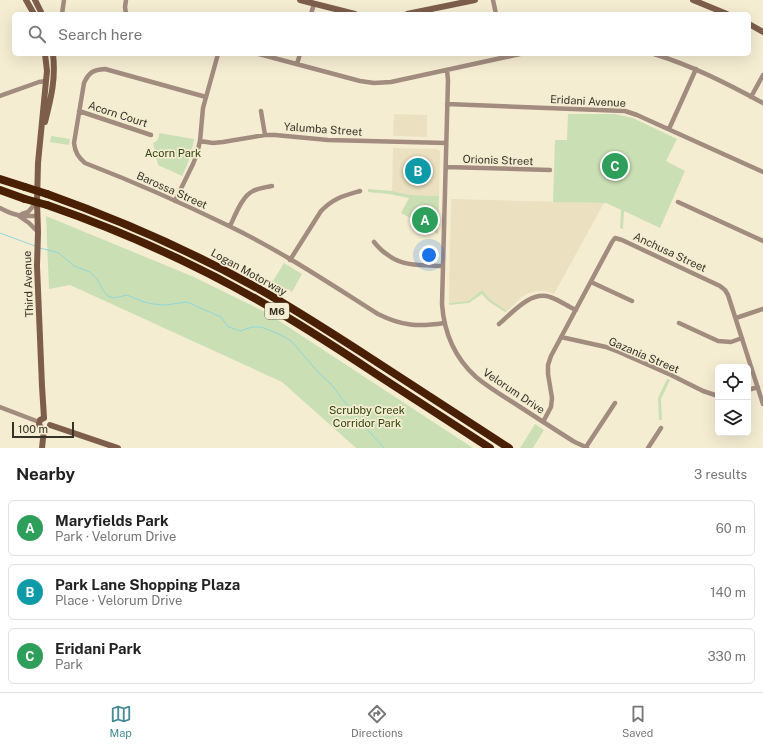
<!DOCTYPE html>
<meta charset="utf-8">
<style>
body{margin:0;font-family:"Public Sans",sans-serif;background:#f2f2f2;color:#222}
.controls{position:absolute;right:12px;bottom:12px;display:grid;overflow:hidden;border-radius:6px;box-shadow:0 4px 16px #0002}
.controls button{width:36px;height:36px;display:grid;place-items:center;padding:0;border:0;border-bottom:1px solid #e0e0e0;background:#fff;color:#222;font:20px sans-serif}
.scale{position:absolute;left:12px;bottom:10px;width:62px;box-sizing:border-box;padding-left:4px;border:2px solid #353228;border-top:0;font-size:11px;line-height:14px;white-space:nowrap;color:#353228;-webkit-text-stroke:3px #f5edd2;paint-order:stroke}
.you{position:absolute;left:429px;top:255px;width:14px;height:14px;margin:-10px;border:3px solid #fff;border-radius:50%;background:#1a73e8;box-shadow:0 0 0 6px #1a73e833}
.badge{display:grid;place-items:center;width:26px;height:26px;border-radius:50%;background:#458b94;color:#fff;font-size:13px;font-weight:700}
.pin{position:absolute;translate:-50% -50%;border:2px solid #fff;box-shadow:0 1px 4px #0006}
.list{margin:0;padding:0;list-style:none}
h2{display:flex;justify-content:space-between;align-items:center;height:52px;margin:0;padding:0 16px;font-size:17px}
h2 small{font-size:13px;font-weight:400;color:#767676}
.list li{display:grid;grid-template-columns:26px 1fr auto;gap:12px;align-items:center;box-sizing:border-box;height:56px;margin:0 8px 8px;padding:0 8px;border:1px solid #e0e0e0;border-radius:6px}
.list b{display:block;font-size:15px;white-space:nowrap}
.list p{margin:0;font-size:13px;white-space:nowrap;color:#767676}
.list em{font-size:13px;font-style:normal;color:#767676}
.icon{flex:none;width:22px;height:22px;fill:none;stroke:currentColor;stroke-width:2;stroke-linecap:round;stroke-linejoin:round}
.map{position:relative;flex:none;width:763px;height:448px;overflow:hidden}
.search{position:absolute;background:#fff;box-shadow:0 4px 16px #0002;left:12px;right:12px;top:12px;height:44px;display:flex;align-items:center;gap:10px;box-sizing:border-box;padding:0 14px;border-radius:6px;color:#767676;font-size:15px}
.sheet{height:244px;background:#fff}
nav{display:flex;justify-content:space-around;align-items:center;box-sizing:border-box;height:56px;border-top:1px solid #e0e0e0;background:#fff;font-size:11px;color:#767676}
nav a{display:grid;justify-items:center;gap:2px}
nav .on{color:#458b94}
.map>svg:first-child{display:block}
.built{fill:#ebe1c0}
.green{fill:#cbdfb4}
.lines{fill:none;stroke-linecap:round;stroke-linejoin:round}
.stream{stroke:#8ed8da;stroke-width:1}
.street{stroke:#a28b7f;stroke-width:4.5}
.secondary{stroke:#7d5d4b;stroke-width:6}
.highway{stroke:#4a2005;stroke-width:8}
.highway-bridge{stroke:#4a2005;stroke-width:8}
.labels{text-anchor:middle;stroke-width:3.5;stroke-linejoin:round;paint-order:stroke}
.shield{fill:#f5edd2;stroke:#6f6a5b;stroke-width:1}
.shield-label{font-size:10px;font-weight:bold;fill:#353228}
.street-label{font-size:11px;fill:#353228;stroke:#f5edd2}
.park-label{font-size:11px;fill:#2e430c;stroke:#f5edd2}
</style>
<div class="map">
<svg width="763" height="448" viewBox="0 0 763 448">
<rect width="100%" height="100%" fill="#f5edd2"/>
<path class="built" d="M394,114L427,115V137L393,136Z
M393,148L436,149L439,150L440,152L439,196L411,195L392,191Z
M451,199L604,203L554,294L546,291H538L529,293L522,297L507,311L490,299L482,290L468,301L449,303Z"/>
<path class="green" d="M568,114H615L633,118L677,139L666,161L685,171L660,228L624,211L623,229L620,228L621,210L606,203L553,202L555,140H567Z
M159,133L194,139C192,153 188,164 182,176L158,165L153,143C158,141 159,138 159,133Z
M51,136L70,139L69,145L50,142Z
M368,189L392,191L411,195L439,196L438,234L401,213L409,198L389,194L368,192Z
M46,216L194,277L267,313L473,448H356L282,382L70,285L49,289Z
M284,263L302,274L292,292L288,289L282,297L269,290L272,280L273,281Z
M482,290L490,299L507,311L505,312L488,301L482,294L469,303L449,305V303L468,301Z
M667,379L670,380L661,399L662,420H659L658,398Z
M535,424L544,430L533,448H520Z"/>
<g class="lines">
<path class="stream" d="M0,233L35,246
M40,248L59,253L74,266L90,272L97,279L103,290L108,296L114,298L127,295L144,302L153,304L166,305L187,302L221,317L227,326L240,331L252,327H261L279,334L291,341L319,373L331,384L357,418L384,448"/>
<path class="street" d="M493,0L496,14
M62,14L64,0
M126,14L125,7L126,0
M311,14L314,4
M259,54L360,81L374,83L391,82L520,54
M654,54C693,66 728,84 763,103
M297,64L300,54
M447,70L448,80L442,304C444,332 455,358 476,377C488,387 501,395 514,403C534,416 554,429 573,441C578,444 583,445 587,448
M0,96L39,82L46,81
M206,97L105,69C93,70 89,72 84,83L74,143C75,152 78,157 85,163C134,182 182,203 229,226C281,251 329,283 378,314C402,326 418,327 444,323
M751,97L763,75
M447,104L625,111L637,115L763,172
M79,111L151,135
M261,111L265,135
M669,129L696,69
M200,141L213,143L223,142L265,135H275L328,140L446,143
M446,167L550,170
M175,201L193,164L197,154L200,141L203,108L218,54
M678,202L763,241
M0,208C14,216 21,216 37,216
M22,214L28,212L37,202
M19,216L29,223L38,232
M230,226C235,216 242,196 253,191C259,188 266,187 272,186
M374,242C378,247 383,252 388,255C403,267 425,265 443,266
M290,260L321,211C334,198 343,196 360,191
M591,282L632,301
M736,318L763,309
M679,323L718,341L731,342L742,338
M499,324C512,313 531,290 550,297C559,300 567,306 576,310
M561,337L606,347L619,352L671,375L703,391L718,396
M748,390L758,387
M0,407L39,422
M543,422L551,407L552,398L548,374V365L551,356L612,242L615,238L622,240L720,286L725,290L728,295L763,404
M586,447L615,403
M648,448L661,428"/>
<path class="secondary" d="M26,0L34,14
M35,0L42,14
M300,0L355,14
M693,0L727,14
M407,14L475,0
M749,24L763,32
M45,122C51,98 56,79 53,54
M44,418L42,386L37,266L38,232L37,202L38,163L46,81L47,71L45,54
M50,425L118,448
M44,429L41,428L39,424L40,420L44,418
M42,448L44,429"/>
<path class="highway" d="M0,179L25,187
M0,190L25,199
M47,194C120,220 191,251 259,289C298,311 335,335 372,359C418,389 463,418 509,448
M47,205C119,230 189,261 256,299C297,322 337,348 376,374C414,399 452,423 490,448"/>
<path class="highway-bridge" d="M25,187L47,194
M25,199L47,205"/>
</g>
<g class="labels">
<rect class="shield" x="265" y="303" width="24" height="16" rx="3"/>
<g class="shield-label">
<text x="277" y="315">M6</text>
</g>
<g class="street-label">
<text transform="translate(588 101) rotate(3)" y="4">Eridani Avenue</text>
<text transform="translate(118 114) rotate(18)" y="4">Acorn Court</text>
<text transform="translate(323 129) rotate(4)" y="4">Yalumba Street</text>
<text transform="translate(498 160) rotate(2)" y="4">Orionis Street</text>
<text transform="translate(172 190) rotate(24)" y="4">Barossa Street</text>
<text transform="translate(670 252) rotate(25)" y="4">Anchusa Street</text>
<text transform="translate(249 272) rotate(29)" y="4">Logan Motorway</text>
<text transform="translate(28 284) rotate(-92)" y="4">Third Avenue</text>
<text transform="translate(644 355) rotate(23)" y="4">Gazania Street</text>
<text transform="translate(514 391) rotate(34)" y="4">Velorum Drive</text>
</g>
<g class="park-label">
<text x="173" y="157">Acorn Park</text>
<text x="367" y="414">Scrubby Creek<tspan x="367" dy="13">Corridor Park</tspan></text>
</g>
</g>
</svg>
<div class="controls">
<button><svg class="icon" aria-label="locate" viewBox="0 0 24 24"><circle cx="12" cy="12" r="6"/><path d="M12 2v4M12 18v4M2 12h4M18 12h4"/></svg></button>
<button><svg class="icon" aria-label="layers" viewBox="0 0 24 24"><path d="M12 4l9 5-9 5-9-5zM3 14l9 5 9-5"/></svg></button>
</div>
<div class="scale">100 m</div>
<div class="you"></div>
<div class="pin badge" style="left:425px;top:220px;background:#2e9e5b">A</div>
<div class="pin badge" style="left:418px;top:171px;background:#0f9aa8">B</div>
<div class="pin badge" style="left:615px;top:166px;background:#2e9e5b">C</div>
<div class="search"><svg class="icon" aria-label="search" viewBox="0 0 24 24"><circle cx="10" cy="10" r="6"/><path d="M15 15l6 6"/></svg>Search here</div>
</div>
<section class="sheet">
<h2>Nearby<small>3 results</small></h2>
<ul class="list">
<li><span class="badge" style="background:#2e9e5b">A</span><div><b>Maryfields Park</b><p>Park · Velorum Drive</p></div><em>60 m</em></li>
<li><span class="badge" style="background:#0f9aa8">B</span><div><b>Park Lane Shopping Plaza</b><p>Place · Velorum Drive</p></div><em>140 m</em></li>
<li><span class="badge" style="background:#2e9e5b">C</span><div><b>Eridani Park</b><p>Park</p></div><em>330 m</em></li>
</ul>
</section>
<nav>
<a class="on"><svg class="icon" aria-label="map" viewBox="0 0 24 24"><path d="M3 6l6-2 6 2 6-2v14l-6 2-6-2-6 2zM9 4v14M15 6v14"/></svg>Map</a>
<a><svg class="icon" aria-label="directions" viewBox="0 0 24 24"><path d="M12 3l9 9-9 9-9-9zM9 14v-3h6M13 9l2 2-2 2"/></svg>Directions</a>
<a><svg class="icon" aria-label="saved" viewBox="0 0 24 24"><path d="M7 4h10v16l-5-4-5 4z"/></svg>Saved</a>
</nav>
